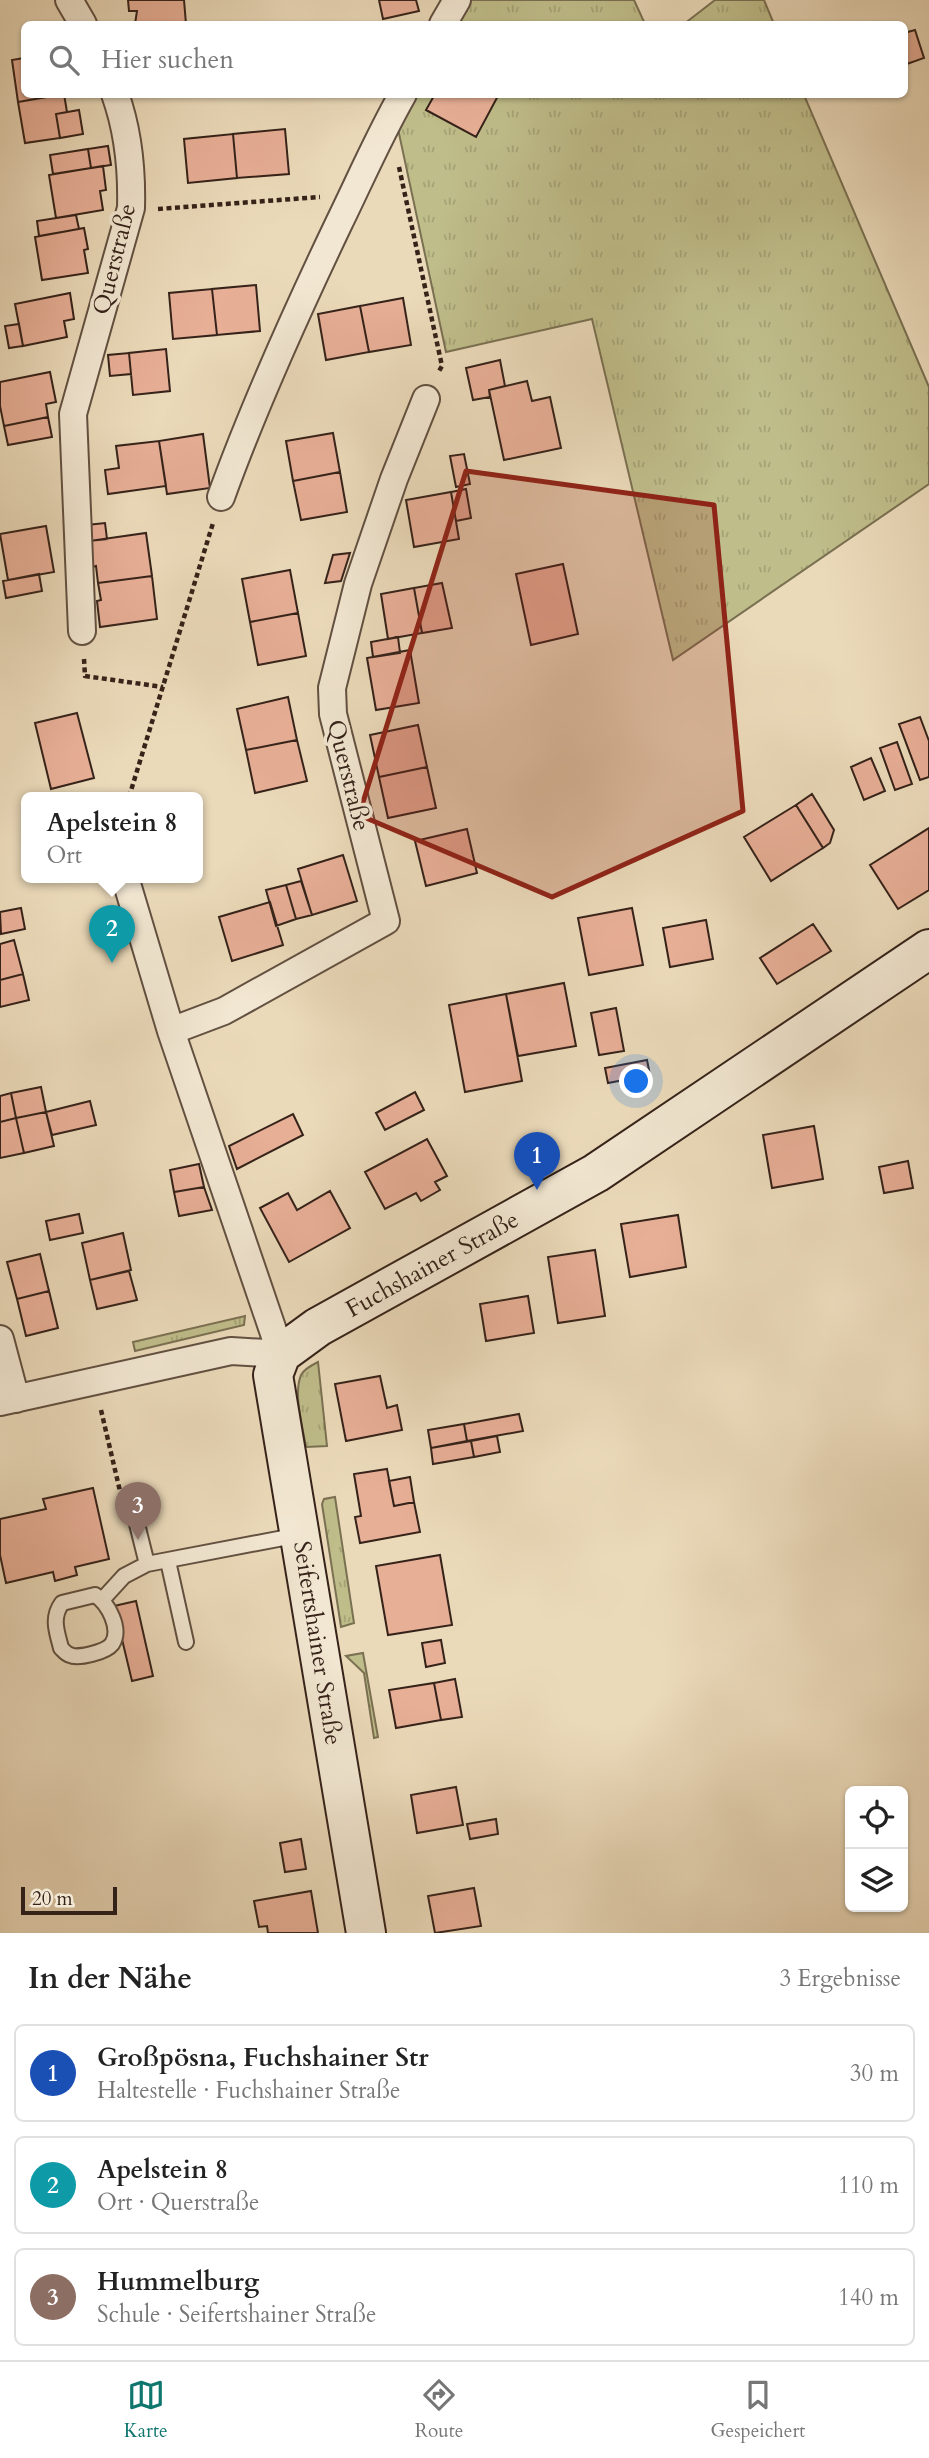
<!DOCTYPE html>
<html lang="de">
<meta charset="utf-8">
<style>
body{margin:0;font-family:Cardo,serif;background:#f6f6f6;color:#222}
.controls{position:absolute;right:21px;bottom:21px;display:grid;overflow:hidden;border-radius:10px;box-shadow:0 2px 5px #0004}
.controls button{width:63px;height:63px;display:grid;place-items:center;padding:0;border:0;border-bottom:2px solid #e0e0e0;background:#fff;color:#222;font:35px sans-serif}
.scale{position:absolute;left:21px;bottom:18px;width:96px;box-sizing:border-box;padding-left:7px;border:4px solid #352219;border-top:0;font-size:19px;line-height:24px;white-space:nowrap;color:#352219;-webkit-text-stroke:5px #f2e7d2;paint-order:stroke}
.you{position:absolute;left:637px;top:1082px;width:24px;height:24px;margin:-18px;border:5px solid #fff;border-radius:50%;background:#1a73e8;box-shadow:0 0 0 10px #1a73e833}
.badge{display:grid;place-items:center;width:46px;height:46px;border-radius:50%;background:#0f766e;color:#fff;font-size:23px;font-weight:700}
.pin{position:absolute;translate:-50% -58px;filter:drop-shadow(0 2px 4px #0008)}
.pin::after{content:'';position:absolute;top:37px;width:24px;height:21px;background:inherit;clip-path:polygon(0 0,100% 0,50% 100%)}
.popup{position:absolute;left:21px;top:792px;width:182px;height:91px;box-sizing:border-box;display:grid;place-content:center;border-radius:10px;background:#fff;filter:drop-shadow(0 2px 5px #0005);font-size:23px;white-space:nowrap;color:#767676}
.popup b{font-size:26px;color:#222}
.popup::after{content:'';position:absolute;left:50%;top:100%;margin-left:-14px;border:14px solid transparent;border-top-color:#fff}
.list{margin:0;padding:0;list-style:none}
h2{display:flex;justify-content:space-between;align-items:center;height:91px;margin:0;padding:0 28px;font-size:30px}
h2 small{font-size:23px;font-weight:400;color:#767676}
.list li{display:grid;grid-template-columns:46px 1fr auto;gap:21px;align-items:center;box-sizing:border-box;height:98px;margin:0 14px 14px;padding:0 14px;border:2px solid #e0e0e0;border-radius:10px}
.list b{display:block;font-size:26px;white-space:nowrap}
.list p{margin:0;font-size:23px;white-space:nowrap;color:#767676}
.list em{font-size:23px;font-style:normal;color:#767676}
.icon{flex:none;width:38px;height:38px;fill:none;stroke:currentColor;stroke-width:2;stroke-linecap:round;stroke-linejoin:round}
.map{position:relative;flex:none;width:929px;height:1933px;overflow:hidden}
.search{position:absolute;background:#fff;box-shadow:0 2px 5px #0004;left:21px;right:21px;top:21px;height:77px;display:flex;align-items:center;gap:18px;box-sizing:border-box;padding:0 24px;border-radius:10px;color:#767676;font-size:26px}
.sheet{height:427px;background:#fff}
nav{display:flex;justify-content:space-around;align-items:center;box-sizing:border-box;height:98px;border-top:2px solid #e0e0e0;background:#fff;font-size:19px;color:#767676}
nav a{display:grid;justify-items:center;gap:4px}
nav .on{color:#0f766e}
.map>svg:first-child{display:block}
.grass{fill:url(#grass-tufts);stroke:#7a7052;stroke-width:2}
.building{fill:#e8af97;stroke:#352219;stroke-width:2}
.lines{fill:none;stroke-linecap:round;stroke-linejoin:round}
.lane-casing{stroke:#625041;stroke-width:18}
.street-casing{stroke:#625041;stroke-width:30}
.secondary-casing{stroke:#352219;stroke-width:42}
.path{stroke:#352219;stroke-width:4.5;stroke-dasharray:5 3.5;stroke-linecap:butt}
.lane{stroke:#f2e7d2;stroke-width:14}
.street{stroke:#f2e7d2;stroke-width:26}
.secondary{stroke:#f2e7d2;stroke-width:38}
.marked{fill:#8f2418;fill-opacity:0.2;stroke:#8f2418;stroke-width:5;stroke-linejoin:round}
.labels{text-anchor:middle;stroke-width:7;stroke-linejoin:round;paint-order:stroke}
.street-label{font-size:24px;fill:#352219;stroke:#f2e7d2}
</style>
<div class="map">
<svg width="929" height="1933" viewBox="0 0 929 1933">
<defs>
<pattern id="grass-tufts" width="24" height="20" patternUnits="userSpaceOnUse" patternTransform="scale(1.75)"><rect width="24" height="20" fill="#bfbd8a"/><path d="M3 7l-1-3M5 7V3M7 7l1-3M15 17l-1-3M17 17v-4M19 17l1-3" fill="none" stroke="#a5a276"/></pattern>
</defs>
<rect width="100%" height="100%" fill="#ebdaba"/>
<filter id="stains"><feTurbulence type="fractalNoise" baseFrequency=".00286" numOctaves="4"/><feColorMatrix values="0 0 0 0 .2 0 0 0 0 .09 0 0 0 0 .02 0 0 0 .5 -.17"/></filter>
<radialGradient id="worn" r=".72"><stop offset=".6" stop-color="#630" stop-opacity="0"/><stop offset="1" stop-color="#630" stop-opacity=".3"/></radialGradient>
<path class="grass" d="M471,0H634L645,24H457Z
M715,0H764L774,24H684Z
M417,95H804L929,387V484L673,660L592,319L446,352L398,129Z
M245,1316L244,1325L135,1351L133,1342Z
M318,1362L327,1446L306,1447C303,1428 293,1394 301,1375C304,1369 312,1365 318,1362Z
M335,1497L354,1623L341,1627L322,1504L324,1499Z
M363,1653L378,1737L374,1738L364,1673L346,1656Z"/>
<path class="building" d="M128,0H184L186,24H135L137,11H129Z
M379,0H416L419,11L383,19Z
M915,30L924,58L904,65V33Z
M24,58V94H64L18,102L12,60Z
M64,94L67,112L56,114L60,138L25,143L18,102Z
M435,94H499L476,137L426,110Z
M79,110L83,134L60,138L56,114Z
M285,129L289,174L237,178L233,134Z
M233,134L237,178L188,183L184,139Z
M108,146L111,165L91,168L88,149Z
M88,149L91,168L53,174L50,155Z
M103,166L106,190L100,191L103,210L56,218L49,175Z
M76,215L79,229L39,236L37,221Z
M84,228L88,249L84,250L88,273L42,280L35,237Z
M256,285L260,331L217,335L212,289Z
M212,289L217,335L173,339L169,293Z
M70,293L74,319L64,321L67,337L23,346L15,304Z
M403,298L411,345L369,352L360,306Z
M360,306L369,352L326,360L318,314Z
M19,324L23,346L9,348L5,326Z
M166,349L170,391L133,395L129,353Z
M129,353L131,374L110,376L108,355Z
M500,360L505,386L489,390L490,397L473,400L466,368Z
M50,372L56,402L46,404L48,417L4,426L0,406V382Z
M527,381L532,401L550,397L561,448L504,460L489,390Z
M48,417L52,437L8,445L4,426Z
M333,433L340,472L293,481L286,441Z
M203,434L210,488L167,494L159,441Z
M159,441L166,486L108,494L105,470L119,468L116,446Z
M464,454L470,484L456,487L450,456Z
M340,472L347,512L301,520L293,481Z
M466,489L471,518L456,521L451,492Z
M451,492L459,539L414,547L406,500Z
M105,523L107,539L89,541L87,525Z
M46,526L54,572L8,580L0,534Z
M146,533L152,576L98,583L96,566L92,567L89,541Z
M350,553L341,581L325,583L333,555Z
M563,564L578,634L531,645L516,574Z
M290,570L298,613L250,622L242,579Z
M39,574L42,591L6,598L3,581Z
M152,576L157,619L100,627L97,601L101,600L98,583Z
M442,583L452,628L422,633L414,588Z
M414,588L422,633L388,639L381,594Z
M298,613L306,656L258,665L250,622Z
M398,637L400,653L373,657L371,642Z
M410,650L419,703L376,710L367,658Z
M288,697L297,740L246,750L237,709Z
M77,713L94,778L51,789L35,723Z
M920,717L929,741V777L920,780L899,724Z
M418,725L427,767L379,777L370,735Z
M297,740L307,781L255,793L246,750Z
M897,742L912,784L895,790L880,748Z
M871,758L885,791L864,800L851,767Z
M427,767L436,808L388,818L379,777Z
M812,794L834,830L830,843L823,848L796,805Z
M796,805L823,848L771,881L744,837Z
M929,828V890L898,909L870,865Z
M467,829L477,873L426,886L415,841Z
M343,855L357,901L312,915L298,869Z
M301,881L312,915L296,919L286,885Z
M286,885L296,919L276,926L266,890Z
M270,902L283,945L232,961L219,917Z
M21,908L25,929L1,934L0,912Z
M632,908L643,965L589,975L578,918Z
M706,920L713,959L670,967L663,928Z
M813,924L831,951L777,984L760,958Z
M14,940L23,974L0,980V944Z
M23,974L29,1000L0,1007V980Z
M564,983L576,1046L518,1056L506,994Z
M506,994L522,1081L465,1092L449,1005Z
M616,1008L624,1051L599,1055L591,1013Z
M647,1060L650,1075L608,1083L605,1068Z
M41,1087L46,1112L16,1118L11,1093Z
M415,1092L424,1110L385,1130L376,1113Z
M11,1093L16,1118L0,1122V1096Z
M90,1101L96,1125L52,1135L46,1112Z
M46,1112L54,1146L24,1153L16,1118Z
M293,1114L303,1135L237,1169L229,1146Z
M16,1118L24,1153L0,1158V1122Z
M814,1126L823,1179L772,1188L763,1135Z
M427,1139L447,1176L435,1182L440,1190L421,1201L416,1193L385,1209L365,1172Z
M908,1161L913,1188L884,1193L879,1167Z
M199,1164L204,1187L174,1192L170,1170Z
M204,1187L212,1210L179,1216L174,1192Z
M330,1191L350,1228L289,1262L260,1208L288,1193L297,1210Z
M79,1214L83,1233L50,1240L46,1221Z
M678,1215L686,1267L630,1277L621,1224Z
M123,1233L131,1270L90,1280L82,1243Z
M595,1250L605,1316L558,1323L548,1257Z
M40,1254L49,1291L17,1299L7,1262Z
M129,1271L137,1300L97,1309L90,1280Z
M49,1291L58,1328L26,1336L17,1299Z
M528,1296L534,1333L486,1341L480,1304Z
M380,1376L387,1408L397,1405L402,1430L346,1441L335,1384Z
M519,1414L523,1431L467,1441L464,1424Z
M464,1424L467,1441L431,1448L428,1430Z
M497,1436L500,1452L474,1457L471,1441Z
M471,1441L474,1457L433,1464L431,1448Z
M387,1469L394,1506L414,1502L420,1532L360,1543L355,1517L361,1516L354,1474Z
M410,1477L414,1502L394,1506L389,1481Z
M93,1488L109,1559L75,1567L77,1575L55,1581L53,1572L6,1583L0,1555V1519L46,1509L43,1499Z
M440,1555L452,1625L388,1635L376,1566Z
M136,1601L153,1676L132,1681L114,1606Z
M441,1640L445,1663L426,1667L422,1643Z
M455,1679L462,1717L441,1720L434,1683Z
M434,1683L441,1720L396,1728L389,1690Z
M456,1787L463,1825L417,1833L411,1795Z
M496,1819L498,1834L470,1839L467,1824Z
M301,1839L306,1869L285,1872L280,1843Z
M474,1888L481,1926L435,1933L428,1896Z
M311,1891L318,1933H268L267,1926L259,1927L254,1901Z"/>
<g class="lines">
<defs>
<path id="lane" d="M136,1520L147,1564
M168,1561L186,1642
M95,1595C108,1603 122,1629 112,1644C106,1652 78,1659 70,1655C66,1654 64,1651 61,1648C57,1632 51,1618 62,1603Z
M102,1600L124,1576L147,1564L299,1535"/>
<path id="street" d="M69,0L83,24
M443,24L457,0
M221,497C255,403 296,313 339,223C360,180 379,136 403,94
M82,631L73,414L131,208C132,171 128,130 115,94
M171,1031L224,1011L386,921L333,714L332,688L358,584L394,479L426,399
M0,1339L16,1399
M0,1402L231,1351L281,1354L171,1031L125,877"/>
<path id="secondary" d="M366,1933L273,1375L281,1354L318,1327L596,1173L929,949"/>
</defs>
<use href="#lane" class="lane-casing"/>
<use href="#street" class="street-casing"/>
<use href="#secondary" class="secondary-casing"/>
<path class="path" d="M399,167L442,366L438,373
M158,209L320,197
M84,659L85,676L163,687
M129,797L213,523
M101,1410L123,1504"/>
<use href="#lane" class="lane"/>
<use href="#street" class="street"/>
<use href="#secondary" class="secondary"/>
</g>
<path class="marked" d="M466,471L714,505L743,811L552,897L359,815Z"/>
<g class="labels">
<g class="street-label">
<text transform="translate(114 259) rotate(-76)" y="8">Querstraße</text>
<text transform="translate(349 775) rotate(76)" y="8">Querstraße</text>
<text transform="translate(432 1264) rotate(-29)" y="8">Fuchshainer Straße</text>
<text transform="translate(318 1643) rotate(81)" y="8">Seifertshainer Straße</text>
</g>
</g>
<rect width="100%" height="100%" filter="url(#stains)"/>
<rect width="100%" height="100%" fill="url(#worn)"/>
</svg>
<div class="controls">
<button><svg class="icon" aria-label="locate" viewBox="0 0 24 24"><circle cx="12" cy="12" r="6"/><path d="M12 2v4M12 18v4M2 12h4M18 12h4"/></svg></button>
<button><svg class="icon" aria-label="layers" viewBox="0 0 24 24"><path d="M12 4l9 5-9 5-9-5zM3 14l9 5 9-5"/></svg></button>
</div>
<div class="scale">20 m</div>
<div class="you"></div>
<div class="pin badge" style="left:537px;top:1190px;background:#1a4fb4">1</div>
<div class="pin badge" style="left:112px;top:963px;background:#0f9aa8">2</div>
<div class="popup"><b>Apelstein 8</b>Ort</div>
<div class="pin badge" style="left:138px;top:1540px;background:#8d6e63">3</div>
<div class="search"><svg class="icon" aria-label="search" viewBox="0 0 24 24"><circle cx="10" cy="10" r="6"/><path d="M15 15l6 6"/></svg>Hier suchen</div>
</div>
<section class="sheet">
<h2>In der Nähe<small>3 Ergebnisse</small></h2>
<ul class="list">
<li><span class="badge" style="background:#1a4fb4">1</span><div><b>Großpösna, Fuchshainer Str</b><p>Haltestelle · Fuchshainer Straße</p></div><em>30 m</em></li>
<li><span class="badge" style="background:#0f9aa8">2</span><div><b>Apelstein 8</b><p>Ort · Querstraße</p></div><em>110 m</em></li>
<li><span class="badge" style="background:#8d6e63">3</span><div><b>Hummelburg</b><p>Schule · Seifertshainer Straße</p></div><em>140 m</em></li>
</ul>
</section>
<nav>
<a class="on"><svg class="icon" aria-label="map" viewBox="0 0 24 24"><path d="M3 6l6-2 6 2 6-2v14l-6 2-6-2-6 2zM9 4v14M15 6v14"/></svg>Karte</a>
<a><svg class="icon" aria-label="directions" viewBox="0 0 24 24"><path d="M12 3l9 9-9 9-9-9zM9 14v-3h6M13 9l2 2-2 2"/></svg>Route</a>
<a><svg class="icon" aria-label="saved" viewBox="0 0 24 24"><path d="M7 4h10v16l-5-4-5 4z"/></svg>Gespeichert</a>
</nav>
